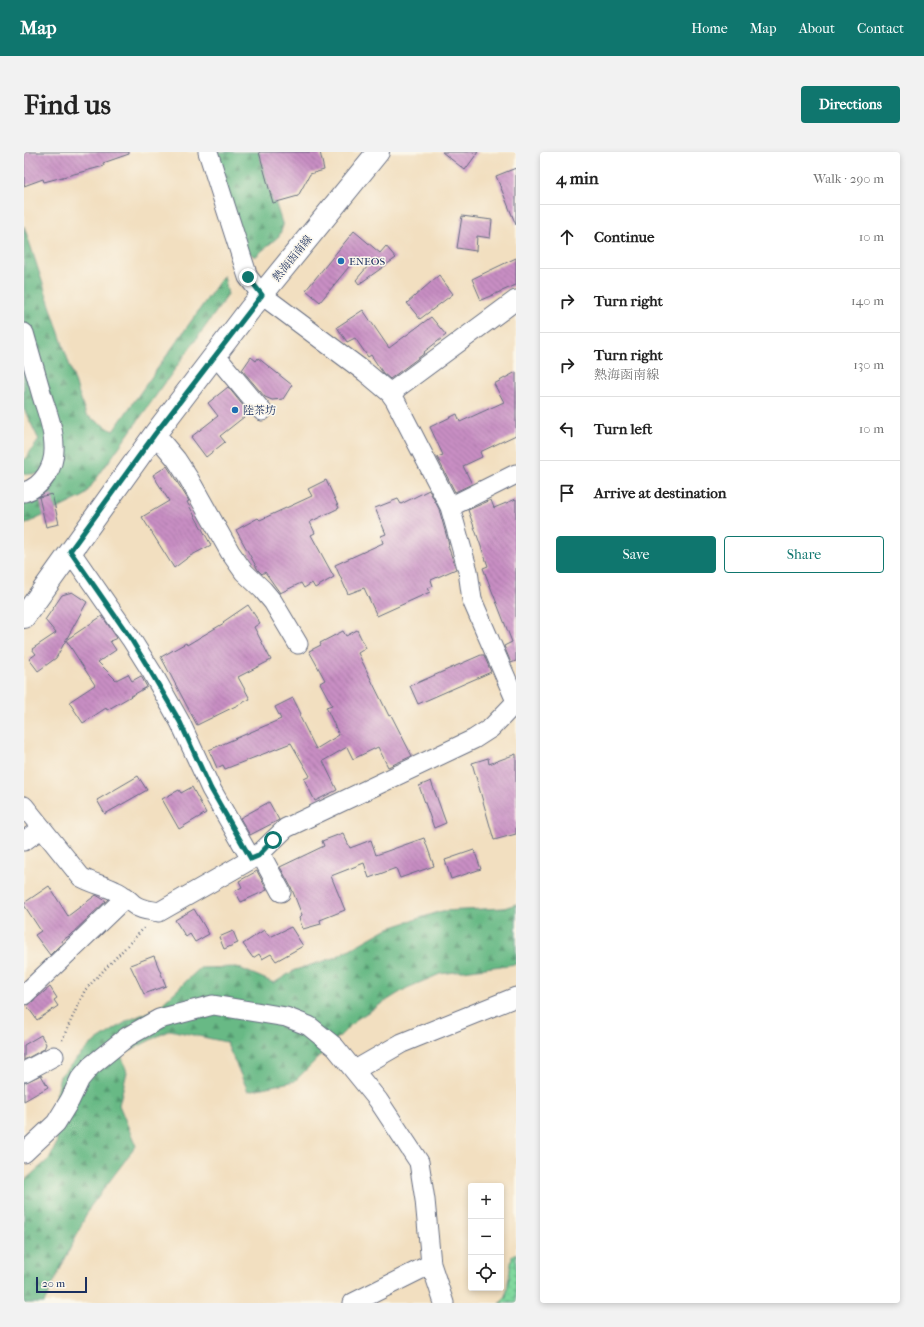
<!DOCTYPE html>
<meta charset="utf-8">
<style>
body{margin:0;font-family:"IM FELL French Canon","Noto Serif JP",serif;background:#f2f2f2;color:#222}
.controls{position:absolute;right:12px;bottom:12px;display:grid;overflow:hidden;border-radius:4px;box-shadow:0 2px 6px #0003}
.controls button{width:36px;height:36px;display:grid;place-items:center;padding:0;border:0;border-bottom:1px solid #e0e0e0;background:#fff;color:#222;font:20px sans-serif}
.scale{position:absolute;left:12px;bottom:10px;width:51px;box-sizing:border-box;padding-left:4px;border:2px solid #1b2f5e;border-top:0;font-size:11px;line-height:14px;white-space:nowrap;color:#1b2f5e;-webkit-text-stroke:3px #fbf7ec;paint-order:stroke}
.stop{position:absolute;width:12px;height:12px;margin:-9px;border:3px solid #0f766e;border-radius:50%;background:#fff}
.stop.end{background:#0f766e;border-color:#fff;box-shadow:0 1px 4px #0008}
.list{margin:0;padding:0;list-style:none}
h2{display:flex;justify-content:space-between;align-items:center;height:52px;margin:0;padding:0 16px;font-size:17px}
h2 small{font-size:13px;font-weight:400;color:#767676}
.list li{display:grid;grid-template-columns:26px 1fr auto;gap:12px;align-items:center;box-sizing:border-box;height:64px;padding:0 16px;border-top:1px solid #e0e0e0}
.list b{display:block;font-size:15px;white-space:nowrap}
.list p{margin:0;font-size:13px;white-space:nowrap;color:#767676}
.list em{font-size:13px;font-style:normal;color:#767676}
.actions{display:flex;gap:8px;padding:12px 16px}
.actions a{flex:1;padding:9px 0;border:1px solid #0f766e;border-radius:4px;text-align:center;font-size:14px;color:#0f766e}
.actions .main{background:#0f766e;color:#fff}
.icon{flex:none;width:22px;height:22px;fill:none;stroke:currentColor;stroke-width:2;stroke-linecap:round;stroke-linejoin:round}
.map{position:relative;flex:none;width:492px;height:1151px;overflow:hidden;border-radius:4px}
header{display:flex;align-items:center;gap:24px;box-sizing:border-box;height:56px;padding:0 20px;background:#0f766e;color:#fff}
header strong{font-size:19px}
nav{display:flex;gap:22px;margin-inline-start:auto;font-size:14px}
.intro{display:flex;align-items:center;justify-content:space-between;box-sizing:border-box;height:96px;padding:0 24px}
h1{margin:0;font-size:28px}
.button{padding:10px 18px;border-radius:4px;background:#0f766e;color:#fff;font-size:14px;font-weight:700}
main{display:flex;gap:24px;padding:0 24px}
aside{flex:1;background:#fff;border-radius:4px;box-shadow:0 2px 6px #0003}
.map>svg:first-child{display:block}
.grass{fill:url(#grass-dots);stroke:#4e847e}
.forest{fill:url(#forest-firs);stroke:#427472}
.building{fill:url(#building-back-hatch)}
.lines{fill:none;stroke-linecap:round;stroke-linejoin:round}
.minor-casing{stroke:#666d80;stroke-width:21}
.major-casing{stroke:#666d80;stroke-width:24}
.path{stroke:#666d80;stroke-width:2.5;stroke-dasharray:1 3;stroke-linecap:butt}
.minor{stroke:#fff;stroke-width:19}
.major{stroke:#fff;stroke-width:22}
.route{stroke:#0f766e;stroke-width:5}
.poi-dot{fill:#1f6fb2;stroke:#fbf7ec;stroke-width:1.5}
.labels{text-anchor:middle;stroke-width:3;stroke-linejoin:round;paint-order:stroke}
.street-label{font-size:11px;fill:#1b2f5e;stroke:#fbf7ec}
.poi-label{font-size:11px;fill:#1b2f5e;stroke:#fbf7ec;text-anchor:start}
</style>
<header>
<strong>Map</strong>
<nav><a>Home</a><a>Map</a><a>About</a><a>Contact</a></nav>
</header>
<div class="intro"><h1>Find us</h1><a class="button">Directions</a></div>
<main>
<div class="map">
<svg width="492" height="1151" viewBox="0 0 492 1151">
<defs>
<pattern id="grass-dots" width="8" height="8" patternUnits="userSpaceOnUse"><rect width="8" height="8" fill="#81d99e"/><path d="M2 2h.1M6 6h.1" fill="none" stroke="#69b084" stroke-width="1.8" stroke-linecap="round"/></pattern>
<pattern id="forest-firs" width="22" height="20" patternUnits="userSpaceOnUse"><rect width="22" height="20" fill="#68b985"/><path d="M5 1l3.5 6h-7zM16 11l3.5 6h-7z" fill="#559770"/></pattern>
<pattern id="building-back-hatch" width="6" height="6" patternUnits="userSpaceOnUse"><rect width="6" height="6" fill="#c88ec3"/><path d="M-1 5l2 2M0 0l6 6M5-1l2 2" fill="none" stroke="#a274a2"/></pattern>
</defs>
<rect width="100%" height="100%" fill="#fbf7ec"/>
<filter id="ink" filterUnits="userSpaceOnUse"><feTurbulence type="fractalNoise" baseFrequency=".025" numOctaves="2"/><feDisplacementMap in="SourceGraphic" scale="8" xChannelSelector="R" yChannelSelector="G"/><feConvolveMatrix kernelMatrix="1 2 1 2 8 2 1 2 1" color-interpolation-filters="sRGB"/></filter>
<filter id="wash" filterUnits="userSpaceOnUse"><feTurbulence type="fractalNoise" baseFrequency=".012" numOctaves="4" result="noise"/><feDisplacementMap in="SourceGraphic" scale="16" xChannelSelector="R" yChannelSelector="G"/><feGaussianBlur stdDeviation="0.9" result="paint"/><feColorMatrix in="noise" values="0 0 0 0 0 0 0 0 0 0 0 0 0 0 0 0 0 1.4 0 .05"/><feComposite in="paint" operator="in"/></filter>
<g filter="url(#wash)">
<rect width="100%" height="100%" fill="#f2dfc0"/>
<path class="grass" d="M492,1101V1151H476L482,1145L488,1104Z"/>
<path class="forest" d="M191,0H235L259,74L255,84L231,105L220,97Z
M0,74L62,263L89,279L200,123L204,143L60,344L0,373V339L30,322H0V308L15,288L0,257Z
M492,752V812L416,822L383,836L333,867L271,929L224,939L202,890L146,878L97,903L103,920L95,953L112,994L66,1055L20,1151H0V1029L25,1007L33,991L31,948L36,924L66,893L105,868L134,856L176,816L213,815L250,831L271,818L310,806L362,777L418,759L480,756Z"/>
<g id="blocks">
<path class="building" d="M0,0H105V2L79,11L80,14L20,30L19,27L0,34Z
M235,0H296L300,18L286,22L274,44L249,51Z
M418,0H454L441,18Z
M492,16V73L472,24Z
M438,64L468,68L466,86L453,84L452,99L433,96Z
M330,79L356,101L362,94L372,106L335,132L332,128L344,114L333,105L296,150L282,138Z
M492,106V133L457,148L448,127Z
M415,123L429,142L396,167L383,151Z
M339,158L365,196L407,165L422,183L400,200L401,201L366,227L359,221L347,203L344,205L331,186L323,190L313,175Z
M227,205L232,209L234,206L268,233L259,247L248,248L241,245L218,218Z
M492,220V283L456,300L458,305L439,314L448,332L431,340L413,305L419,303L406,275L433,262L436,270L480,250L470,232Z
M204,235L225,261L196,284L201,290L182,305L167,285L194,264L184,251Z
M143,314L165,349L163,350L187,393L166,404L150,416L118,365L145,349L129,323Z
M302,328L315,356L286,370L291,381L287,383L310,425L291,436L288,431L280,436L277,431L256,441L241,420L238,422L234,418L212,378L234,366L236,368L288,344L284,337Z
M405,338L415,357L425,393L424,394L432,417L407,428L409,434L404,436L406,440L353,464L340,436L324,442L311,413L359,391L357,384L362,382L351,356L374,347L377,352Z
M28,342L35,372L22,375L15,345Z
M492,347V509L487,511L480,494L488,490L459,416L464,414L444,358L467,348L470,356Z
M48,440L63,450L32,506L14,519L5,507L12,502L8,497L32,481L21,468L38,443Z
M224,453L236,471L230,475L247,508L214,525L226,547L173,573L137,505L162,491L163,493L200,471L199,470Z
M78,464L93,486L86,489L92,498L74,510L92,528L104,522L108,529L117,524L123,535L83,558L82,556L59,571L45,550L71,533L42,488Z
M333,478L342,496L334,501L365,564L367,563L388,604L364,615L354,595L329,607L323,595L299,609L313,638L291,649L280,627L286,624L267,591L201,617L199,613L193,616L185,598L257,567L251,555L269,546L277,562L275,563L292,597L315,583L302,555L308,553L296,531L301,528L285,499L297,493L296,491L319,479L322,484Z
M457,503H460L467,520L394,552L386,534Z
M492,602V682L470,688L448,611L464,606L465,612Z
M114,624L123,638L81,662L73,648Z
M407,629L422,671L410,676L395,634Z
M168,635L182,661L155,677L138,647L155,638L157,641Z
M245,650L255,668L226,683L216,666Z
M319,681L326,696L347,688L352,703L400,686L410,714L376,726L372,716L345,726L340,711L307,724L321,758L296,768L297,772L279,777L275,766L278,763L267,735L256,715L300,694L298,689Z
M450,698L457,717L427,727L421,708Z
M233,719L243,738L217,750L211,739L218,735L215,729Z
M25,734L44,764L72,743L82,749L45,784L37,789L38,791L26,803L11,783L17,779L0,753V751Z
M170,757L185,782L171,790L166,782L162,785L151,768Z
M267,775L279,794L252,809L247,802L238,807L235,802L229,806L219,792L240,778L246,785Z
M209,779L214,791L200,797L195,785Z
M130,804L142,834L120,842L106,813Z
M26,835L33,846L30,848L34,854L13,868L3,854Z
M17,883L22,892L20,897L0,908V893Z
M17,923L24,935L0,949V931Z"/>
</g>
</g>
<g filter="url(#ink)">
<use href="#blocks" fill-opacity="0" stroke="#666d80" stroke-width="1"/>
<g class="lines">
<defs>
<path id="minor" d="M184,0L224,125L238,143L341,220L366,241L371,248L426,355L444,419L448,448L492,549
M0,181C6,202 12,223 18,244C23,260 30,277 30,295C31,314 19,335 0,340
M191,203L238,259
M366,241L492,148
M131,282L152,307L165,327L206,400L220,420L239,438L249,450L274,492
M426,355L492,322
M46,399L107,487L129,522L156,570L187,637L227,707
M0,654L57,725C69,732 80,733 91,739C99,742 103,747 109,752C116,758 126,758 135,760L233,704L262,676L450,587L467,576L492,550
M0,689L18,676
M236,701L257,740
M0,843L102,745
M331,918L378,891L492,845
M0,920L30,904
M0,1001L32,971L46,948L56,927L67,914L103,885L135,867L189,853L262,865L285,874L311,895L354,948L395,1010L401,1048L407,1112L420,1151
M329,1151L407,1112"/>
<path id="major" d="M0,465L131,282L227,156L354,0"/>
</defs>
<use href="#minor" class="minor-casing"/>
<use href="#major" class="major-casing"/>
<path class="path" d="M38,888L61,838L121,775"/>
<use href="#minor" class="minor"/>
<use href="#major" class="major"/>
</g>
</g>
<g class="lines" filter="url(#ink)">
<path class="route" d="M224,125L238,143L131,282L46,399L107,487L128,522L156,570L187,637L227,707L234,704L249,688"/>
</g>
<g class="poi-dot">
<circle cx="317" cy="109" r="4"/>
<circle cx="211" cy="258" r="4"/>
</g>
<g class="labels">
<g class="street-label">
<text transform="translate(268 106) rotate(-51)" y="4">熱海函南線</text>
</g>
<g class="poi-label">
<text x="325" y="113">ENEOS</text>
<text x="219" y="262">陸茶坊</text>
</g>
</g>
</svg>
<div class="controls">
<button>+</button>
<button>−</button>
<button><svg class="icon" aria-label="locate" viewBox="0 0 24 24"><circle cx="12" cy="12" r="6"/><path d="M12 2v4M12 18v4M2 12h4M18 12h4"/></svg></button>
</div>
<div class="scale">20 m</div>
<div class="stop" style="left:249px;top:688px"></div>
<div class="stop end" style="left:224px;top:125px"></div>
</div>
<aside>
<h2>4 min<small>Walk · 290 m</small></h2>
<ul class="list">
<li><svg class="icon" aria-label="ahead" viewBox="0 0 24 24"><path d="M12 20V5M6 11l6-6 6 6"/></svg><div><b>Continue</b></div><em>10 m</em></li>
<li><svg class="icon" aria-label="right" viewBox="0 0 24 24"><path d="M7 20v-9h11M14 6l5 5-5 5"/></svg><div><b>Turn right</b></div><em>140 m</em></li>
<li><svg class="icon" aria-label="right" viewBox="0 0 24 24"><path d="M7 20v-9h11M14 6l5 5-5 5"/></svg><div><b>Turn right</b><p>熱海函南線</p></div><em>130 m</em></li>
<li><svg class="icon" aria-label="left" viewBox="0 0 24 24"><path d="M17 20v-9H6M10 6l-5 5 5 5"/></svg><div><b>Turn left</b></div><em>10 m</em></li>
<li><svg class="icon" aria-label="arrive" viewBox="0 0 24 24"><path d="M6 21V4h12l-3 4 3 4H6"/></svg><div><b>Arrive at destination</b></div></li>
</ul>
<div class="actions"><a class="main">Save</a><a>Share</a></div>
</aside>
</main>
